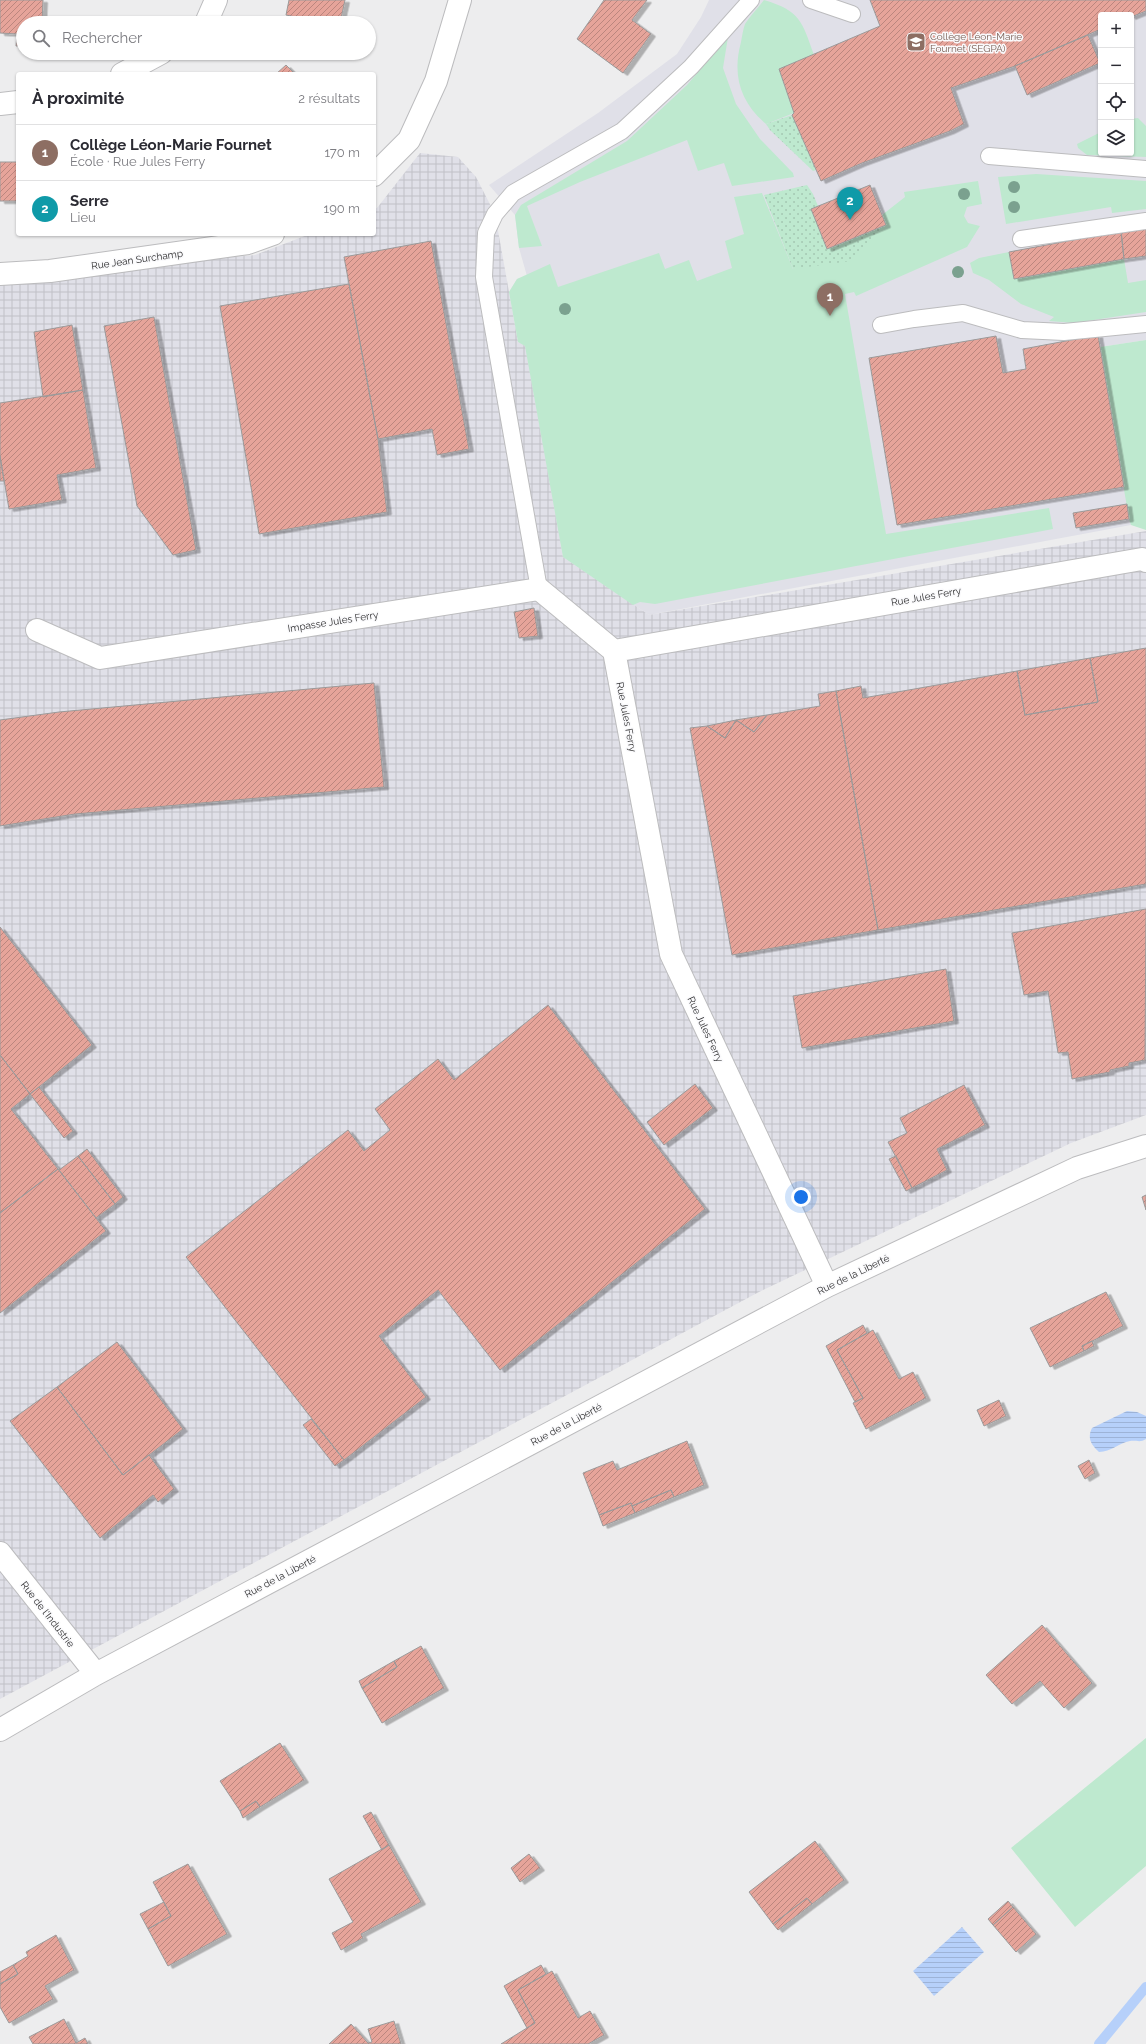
<!DOCTYPE html>
<html lang="fr">
<meta charset="utf-8">
<style>
body{margin:0;font-family:Raleway,sans-serif;background:#f2f2f3;color:#2b2b33}
.controls{position:absolute;right:12px;top:12px;display:grid;overflow:hidden;border-radius:4px;box-shadow:0 1px 3px #0004}
.controls button{width:36px;height:36px;display:grid;place-items:center;padding:0;border:0;border-bottom:1px solid #e1e1e2;background:#fff;color:#2b2b33;font:20px sans-serif}
.you{position:absolute;left:801px;top:1197px;width:14px;height:14px;margin:-10px;border:3px solid #fff;border-radius:50%;background:#1a73e8;box-shadow:0 0 0 6px #1a73e833}
.badge{display:grid;place-items:center;width:26px;height:26px;border-radius:50%;background:#914e1f;color:#fff;font-size:13px;font-weight:700}
.pin{position:absolute;translate:-50% -33px;filter:drop-shadow(0 1px 2px #0008)}
.pin::after{content:'';position:absolute;top:21px;width:14px;height:12px;background:inherit;clip-path:polygon(0 0,100% 0,50% 100%)}
.list{margin:0;padding:0;list-style:none}
h2{display:flex;justify-content:space-between;align-items:center;height:52px;margin:0;padding:0 16px;font-size:17px}
h2 small{font-size:13px;font-weight:400;color:#7c7c81}
.list li{display:grid;grid-template-columns:26px 1fr auto;gap:12px;align-items:center;box-sizing:border-box;height:56px;padding:0 16px;border-top:1px solid #e1e1e2}
.list b{display:block;font-size:15px;white-space:nowrap}
.list p{margin:0;font-size:13px;white-space:nowrap;color:#7c7c81}
.list em{font-size:13px;font-style:normal;color:#7c7c81}
.icon{flex:none;width:22px;height:22px;fill:none;stroke:currentColor;stroke-width:2;stroke-linecap:round;stroke-linejoin:round}
.map{position:relative;flex:none;width:1146px;height:2044px;overflow:hidden}
.search{position:absolute;background:#fff;box-shadow:0 1px 3px #0004;left:16px;top:16px;width:360px;height:44px;display:flex;align-items:center;gap:10px;box-sizing:border-box;padding:0 14px;border-radius:22px;color:#7c7c81;font-size:15px}
.panel{position:absolute;background:#fff;box-shadow:0 1px 3px #0004;left:16px;top:72px;width:360px;height:164px;border-radius:4px}
.map>svg:first-child{display:block}
.built{fill:#e0e0e8;fill-rule:evenodd}
.industrial{fill:url(#industrial-grid)}
.grass{fill:#bee9cf}
.garden{fill:url(#garden-dots)}
.water{fill:url(#water-rules)}
.lines{fill:none;stroke-linecap:round;stroke-linejoin:round}
.stream{stroke:#b6d0fa;stroke-width:10}
.building{fill:url(#building-hatch);stroke:#9b9a9a;filter:url(#shadow)}
.lane-casing{stroke:#bcbcbe;stroke-width:18}
.street-casing{stroke:#bcbcbe;stroke-width:24}
.lane{stroke:#fff;stroke-width:16}
.street{stroke:#fff;stroke-width:22}
.tree{fill:#7ba18f}
.labels{text-anchor:middle;stroke-width:3;stroke-linejoin:round;paint-order:stroke}
.education-label{font-size:10px;fill:#785e54;stroke:#fafafc;text-anchor:start}
.street-label{font-size:10px;fill:#2f2f30;stroke:#fafafc}
</style>
<div class="map">
<svg width="1146" height="2044" viewBox="0 0 1146 2044">
<defs>
<pattern id="industrial-grid" width="8" height="8" patternUnits="userSpaceOnUse"><rect width="8" height="8" fill="#e0e0e8"/><path d="M0 4h8M4 0v8" fill="none" stroke="#c0c0c7"/></pattern>
<pattern id="garden-dots" width="8" height="8" patternUnits="userSpaceOnUse"><rect width="8" height="8" fill="#bee9cf"/><path d="M2 2h.1M6 6h.1" fill="none" stroke="#a4c8b2" stroke-width="1.8" stroke-linecap="round"/></pattern>
<pattern id="water-rules" width="6" height="5" patternUnits="userSpaceOnUse"><rect width="6" height="5" fill="#b6d0fa"/><path d="M0 2.5h6" fill="none" stroke="#9db3d7"/></pattern>
<pattern id="building-hatch" width="6" height="6" patternUnits="userSpaceOnUse"><rect width="6" height="6" fill="#e6a49a"/><path d="M-1 1l2-2M0 6l6-6M5 7l2-2" fill="none" stroke="#bb867e"/></pattern>
<filter id="shadow"><feDropShadow dx="4.5" dy="2.5" stdDeviation="0" flood-color="#0004"/></filter>
</defs>
<rect width="100%" height="100%" fill="#ededee"/>
<path class="built" d="M709,0H1146V340L1100,347L1131,525L649,615L563,557L509,292L517,279L527,276L519,248L515,215L489,185L598,113L677,54L701,17ZM1101,15H1131V153H1101Z"/>
<path class="industrial" d="M420,153L458,157L476,177L495,214L518,342L525,346L563,557L649,615L1146,531V1115L1071,1143L759,1292L0,1699V279L255,255L310,234H374V209L377,208Z"/>
<path class="grass" d="M764,0C801,11 802,22 814,55L779,69L794,113L766,124C740,102 732,75 741,42C742,37 743,29 745,24C750,16 758,8 764,0Z
M728,37L723,68L736,104L760,139L793,173L794,177L732,186L724,163L698,171L687,140L580,182L527,206L542,246L519,248L515,215L521,205L627,141L687,85Z
M1138,118L1146,126V157L1087,155L1078,148L1077,144L1101,132V153H1131V119Z
M1036,174L1146,181V209L1112,213L1111,207L1006,224L998,177Z
M978,181L982,204L967,207L964,216L968,223L980,226L967,247L856,296L854,292L845,294L886,534L1049,508L1053,529L655,604L640,602L633,605L563,557L525,346L518,342L509,292L517,279L550,264L558,287L659,253L665,269L689,260L697,281L732,268L725,241L744,234L734,197L762,193L793,269L886,225L882,215L905,197L904,192Z
M1009,252L1014,279L1124,259L1128,283L1146,280V312L1074,323L1049,321L1054,317L1021,304L989,280L973,273L970,263L979,258Z
M1146,340V530L1131,525L1129,519L1100,347Z
M1146,1738V1866L1075,1927L1011,1848Z"/>
<path class="garden" d="M792,115L816,170L813,171L770,130L766,124Z
M807,185L813,194L818,206L811,209L827,249L886,225L851,261L793,269L764,195Z"/>
<path class="water" d="M1127,1411L1137,1412L1146,1416V1439C1140,1443 1137,1440 1130,1441C1119,1443 1111,1452 1099,1452C1091,1445 1087,1438 1092,1428Z
M962,1927L984,1952L934,1996L913,1971Z"/>
<g class="lines">
<path class="stream" d="M1099,2044L1146,1987"/>
</g>
<path class="building" d="M0,0H43L42,23H23V46H16L17,34L0,33Z
M289,0H345L340,23H324L286,15Z
M604,0H647L632,20L651,34L623,73L577,39Z
M870,0H1146V11L1131,17V15H1101V29L1015,66L951,88L964,124L950,131L862,163L821,181L792,115L794,113L779,69L880,26Z
M1088,35L1100,63L1027,95L1015,66Z
M286,65L295,74H276Z
M0,162H18V201H0Z
M870,185L886,225L827,249L811,209Z
M1146,227V256L1124,259L1121,231Z
M1121,231L1124,259L1014,279L1009,252Z
M431,241L469,449L437,455L432,429L378,439L344,257Z
M349,284L378,439L387,512L259,534L220,306Z
M154,317L196,550L173,555L137,506L104,326Z
M72,325L83,390L43,397L34,332Z
M1098,335L1124,487L897,525L869,358L996,336L1003,373L1026,369L1023,349Z
M83,390L96,468L57,475L62,500L9,509L0,456V403Z
M0,456L4,481H0Z
M1127,504L1129,519L1076,528L1073,513Z
M534,608L538,636L519,638L514,612Z
M1146,648V884L878,930L836,691L861,686L863,698L1017,671L1025,715L1098,702L1090,658Z
M1090,658L1098,702L1025,715L1017,671Z
M374,683L384,787L75,814L0,826V720L59,712Z
M836,691L878,930L732,955L690,728L707,726L725,738L736,720L754,732L767,715L820,706L818,694Z
M767,715L754,732L736,720Z
M736,720L725,738L707,726Z
M1146,909L1145,1060L1129,1063V1066L1110,1070V1072L1072,1079L1068,1052L1058,1053L1048,991L1024,995L1012,933Z
M0,927L92,1045L30,1094L0,1055Z
M946,969L954,1021L802,1048L793,996Z
M548,1005L705,1209L500,1370L438,1290L379,1336L426,1397L344,1460L186,1257L348,1130L364,1151L390,1130L375,1109L438,1059L454,1080Z
M0,1055L30,1094L11,1109L58,1169L0,1213Z
M695,1084L713,1108L664,1145L647,1122Z
M964,1085L985,1125L937,1149L947,1170L912,1188L888,1142L907,1133L900,1118Z
M39,1087L73,1131L64,1138L30,1094Z
M87,1149L123,1197L115,1204L78,1156Z
M78,1156L115,1204L96,1218L59,1170Z
M896,1156L912,1188L906,1191L889,1159Z
M58,1169L106,1231L0,1313V1213Z
M1146,1195V1210L1142,1197Z
M1106,1292L1123,1326L1082,1346L1084,1351L1050,1367L1030,1328Z
M863,1325L867,1333L837,1350L863,1398L855,1402L826,1346Z
M873,1330L899,1379L913,1372L926,1398L866,1429L853,1403L863,1398L837,1350Z
M1092,1341L1094,1346L1084,1351L1082,1346Z
M117,1342L183,1429L123,1475L57,1387Z
M57,1387L123,1475L149,1455L174,1489L158,1502L153,1495L100,1538L10,1421Z
M999,1400L1006,1416L984,1426L977,1410Z
M311,1419L344,1460L335,1466L303,1425Z
M687,1441L704,1485L674,1497L671,1490L632,1506L631,1503L599,1515L583,1473L613,1461L617,1470Z
M1089,1460L1095,1473L1085,1479L1078,1466Z
M671,1490L674,1497L635,1513L632,1506Z
M631,1503L635,1513L603,1526L599,1515Z
M1042,1625L1092,1683L1064,1708L1040,1681L1012,1704L986,1675Z
M421,1646L444,1688L382,1723L362,1688L397,1667L394,1661Z
M394,1661L397,1667L362,1688L359,1681Z
M280,1743L304,1780L260,1807L256,1801L240,1811L220,1781Z
M256,1801L260,1807L243,1818L240,1811Z
M371,1812L389,1845L382,1850L363,1816Z
M815,1841L844,1880L812,1904L807,1898L773,1924L749,1892Z
M389,1845L421,1902L361,1934L363,1938L341,1950L332,1933L353,1922L329,1879Z
M529,1854L540,1868L520,1882L511,1868Z
M188,1864L227,1934L168,1966L148,1929L171,1916L153,1882Z
M807,1898L812,1904L778,1930L773,1924Z
M1008,1901L1013,1907L993,1925L988,1919Z
M164,1902L171,1916L148,1929L140,1914Z
M1013,1907L1036,1934L1016,1952L993,1925Z
M56,1935L74,1970L45,1986L53,1999L9,2023L0,2007V1984L18,1974L13,1965L28,1956L26,1952Z
M13,1965L18,1974L0,1984V1972Z
M541,1965L546,1974L518,1990L535,2023L527,2028L504,1986Z
M552,1971L578,2018L590,2011L604,2035L588,2044H501L535,2023L518,1990Z
M64,2019L76,2043L85,2038L88,2044H33L29,2037Z
M394,2021L401,2044H329L351,2024L368,2043L372,2042L368,2029Z"/>
<g class="lines">
<defs>
<path id="lane" d="M811,0L852,14
M989,156L1146,169
M1021,239L1146,221
M881,325L914,319L963,313L1022,330L1064,332L1146,324
M539,589L484,277L486,233L495,214L513,193L622,131L691,67L751,0"/>
<path id="street" d="M206,23L216,0
M122,74L161,53
M0,104L18,102
M374,175L409,140L436,81L460,0
M0,274L50,271L248,243L273,234
M37,630L100,658L539,589L614,651
M614,651L671,954L827,1286
M614,651L1142,559L1146,561
M0,1553L96,1674
M0,1730L96,1674L827,1286L1077,1168L1146,1146"/>
</defs>
<use href="#lane" class="lane-casing"/>
<use href="#street" class="street-casing"/>
<use href="#lane" class="lane"/>
<use href="#street" class="street"/>
</g>
<g class="tree">
<circle cx="1014" cy="187" r="6"/>
<circle cx="964" cy="194" r="6"/>
<circle cx="1014" cy="207" r="6"/>
<circle cx="958" cy="272" r="6"/>
<circle cx="565" cy="309" r="6"/>
</g>
<defs>
<symbol id="school-square" viewBox="-11 -11 22 22"><rect x="-9" y="-9" width="18" height="18" rx="4" fill="#8d6e63" stroke="#fafafc"/><path d="M0-5L7-2L0 1L-7-2ZM-4 1L0 2.5L4 1V4Q0 6-4 4Z" fill="#fff"/></symbol>
</defs>
<g fill-rule="evenodd">
<use href="#school-square" x="905" y="31" width="22" height="22"/>
</g>
<g class="labels">
<g class="education-label">
<text x="930" y="40">Collège Léon-Marie<tspan x="930" dy="12">Fournet (SEGPA)</tspan></text>
</g>
<g class="street-label">
<text transform="translate(137 259) rotate(-8)" y="4">Rue Jean Surchamp</text>
<text transform="translate(926 596) rotate(-10)" y="4">Rue Jules Ferry</text>
<text transform="translate(333 621) rotate(-9)" y="4">Impasse Jules Ferry</text>
<text transform="translate(627 717) rotate(79)" y="4">Rue Jules Ferry</text>
<text transform="translate(706 1029) rotate(65)" y="4">Rue Jules Ferry</text>
<text transform="translate(853 1274) rotate(-26)" y="4">Rue de la Liberté</text>
<text transform="translate(566 1424) rotate(-28)" y="4">Rue de la Liberté</text>
<text transform="translate(280 1576) rotate(-28)" y="4">Rue de la Liberté</text>
<text transform="translate(48 1614) rotate(52)" y="4">Rue de l'Industrie</text>
</g>
</g>
</svg>
<div class="controls">
<button>+</button>
<button>−</button>
<button><svg class="icon" aria-label="locate" viewBox="0 0 24 24"><circle cx="12" cy="12" r="6"/><path d="M12 2v4M12 18v4M2 12h4M18 12h4"/></svg></button>
<button><svg class="icon" aria-label="layers" viewBox="0 0 24 24"><path d="M12 4l9 5-9 5-9-5zM3 14l9 5 9-5"/></svg></button>
</div>
<div class="you"></div>
<div class="pin badge" style="left:830px;top:316px;background:#8d6e63">1</div>
<div class="pin badge" style="left:850px;top:220px;background:#0f9aa8">2</div>
<div class="search"><svg class="icon" aria-label="search" viewBox="0 0 24 24"><circle cx="10" cy="10" r="6"/><path d="M15 15l6 6"/></svg>Rechercher</div>
<section class="panel">
<h2>À proximité<small>2 résultats</small></h2>
<ul class="list">
<li><span class="badge" style="background:#8d6e63">1</span><div><b>Collège Léon-Marie Fournet</b><p>École · Rue Jules Ferry</p></div><em>170 m</em></li>
<li><span class="badge" style="background:#0f9aa8">2</span><div><b>Serre</b><p>Lieu</p></div><em>190 m</em></li>
</ul>
</section>
</div>
